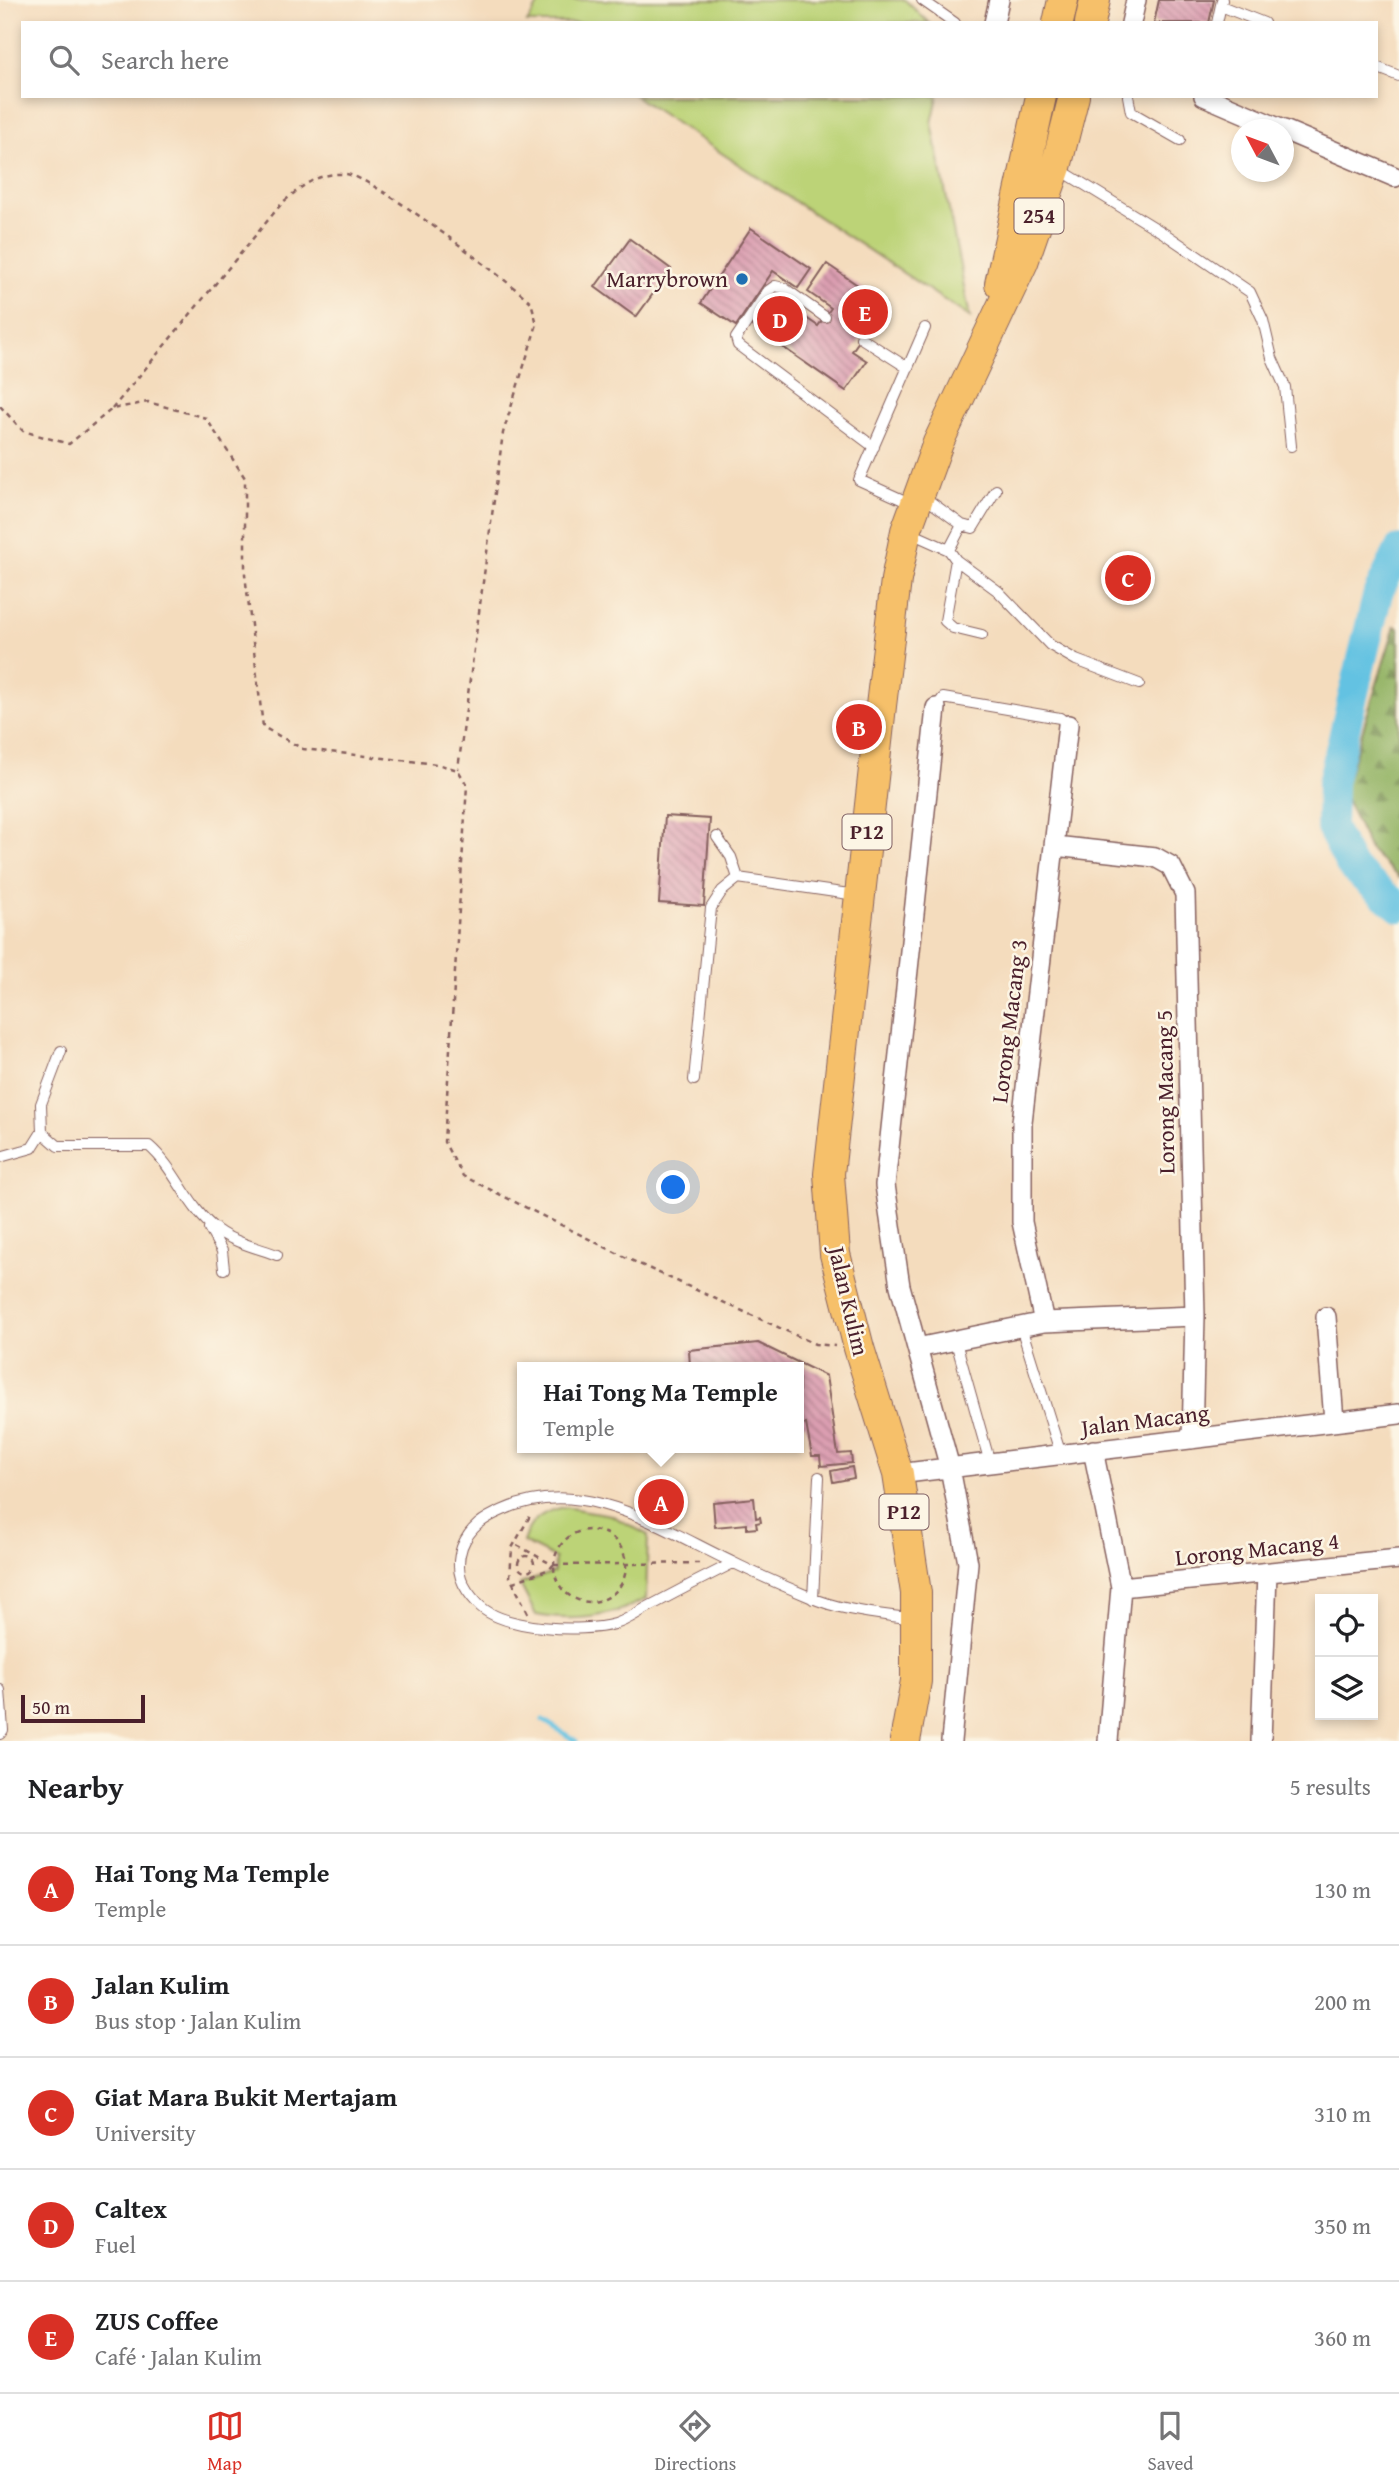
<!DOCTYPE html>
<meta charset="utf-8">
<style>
body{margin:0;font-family:"Gentium Book Plus",serif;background:#f2f2f2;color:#202124}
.controls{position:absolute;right:21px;bottom:21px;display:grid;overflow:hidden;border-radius:0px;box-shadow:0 4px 10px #0003}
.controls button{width:63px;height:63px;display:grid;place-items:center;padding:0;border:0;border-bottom:2px solid #e0e0e0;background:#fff;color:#202124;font:35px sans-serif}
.compass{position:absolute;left:1231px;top:119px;width:63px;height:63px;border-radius:50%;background:#fff;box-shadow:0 4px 10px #0003;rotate:311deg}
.scale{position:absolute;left:21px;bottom:18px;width:124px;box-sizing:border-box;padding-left:7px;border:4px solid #4a1f2b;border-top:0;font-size:19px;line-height:24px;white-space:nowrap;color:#4a1f2b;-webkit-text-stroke:5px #fcf5e5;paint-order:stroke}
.you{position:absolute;left:674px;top:1188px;width:24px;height:24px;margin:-18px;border:5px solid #fff;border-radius:50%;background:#1a73e8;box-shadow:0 0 0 10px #1a73e833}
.badge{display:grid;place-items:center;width:46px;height:46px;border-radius:50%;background:#d93025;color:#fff;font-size:23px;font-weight:700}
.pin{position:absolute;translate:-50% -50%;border:4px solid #fff;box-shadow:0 2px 7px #0006}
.popup{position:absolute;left:517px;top:1362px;width:287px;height:91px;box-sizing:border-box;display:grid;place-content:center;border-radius:0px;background:#fff;filter:drop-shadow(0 2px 5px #0005);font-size:23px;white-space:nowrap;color:#757577}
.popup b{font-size:26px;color:#202124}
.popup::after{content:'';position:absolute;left:50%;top:100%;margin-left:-14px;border:14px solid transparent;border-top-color:#fff}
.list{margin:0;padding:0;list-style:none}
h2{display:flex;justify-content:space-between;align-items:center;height:91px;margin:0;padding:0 28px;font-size:30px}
h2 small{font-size:23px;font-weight:400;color:#757577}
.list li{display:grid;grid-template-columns:46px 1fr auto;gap:21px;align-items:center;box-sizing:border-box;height:112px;padding:0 28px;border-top:2px solid #e0e0e0}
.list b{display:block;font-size:26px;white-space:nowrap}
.list p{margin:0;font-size:23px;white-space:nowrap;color:#757577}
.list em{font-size:23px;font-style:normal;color:#757577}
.icon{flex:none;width:38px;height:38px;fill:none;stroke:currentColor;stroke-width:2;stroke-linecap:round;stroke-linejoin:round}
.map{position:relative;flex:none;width:1399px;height:1741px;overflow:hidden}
.search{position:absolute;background:#fff;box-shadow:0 4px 10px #0003;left:21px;right:21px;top:21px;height:77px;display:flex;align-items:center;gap:18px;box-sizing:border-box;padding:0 24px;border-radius:0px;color:#757577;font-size:26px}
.sheet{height:651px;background:#fff}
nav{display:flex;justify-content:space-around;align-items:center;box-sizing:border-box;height:98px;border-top:2px solid #e0e0e0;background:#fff;font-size:19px;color:#757577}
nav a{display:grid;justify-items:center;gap:4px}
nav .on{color:#d93025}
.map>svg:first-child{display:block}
.grass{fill:#bcd377;stroke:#837951;stroke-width:2}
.forest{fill:url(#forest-firs);stroke:#706a4a;stroke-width:2}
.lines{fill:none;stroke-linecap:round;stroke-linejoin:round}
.stream{stroke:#64c2e2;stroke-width:5}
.river{stroke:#64c2e2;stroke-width:30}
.building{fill:url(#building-back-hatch)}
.lane-casing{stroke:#86615e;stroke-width:12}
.street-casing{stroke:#86615e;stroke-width:22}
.primary-casing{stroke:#86615e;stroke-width:32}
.path{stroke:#86615e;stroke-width:2.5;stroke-dasharray:5 5;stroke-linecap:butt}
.lane{stroke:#fff;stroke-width:10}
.street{stroke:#fff;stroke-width:19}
.primary{stroke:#f6c06b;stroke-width:30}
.poi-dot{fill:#1f6fb2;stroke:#fcf5e5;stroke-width:2.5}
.labels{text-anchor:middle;stroke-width:5;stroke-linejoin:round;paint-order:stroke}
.shield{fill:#fcf5e5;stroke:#7f5f63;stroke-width:2}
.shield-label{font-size:21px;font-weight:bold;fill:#4a1f2b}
.poi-label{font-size:23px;fill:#4a1f2b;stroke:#fcf5e5;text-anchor:end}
.street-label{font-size:23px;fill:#4a1f2b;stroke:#fcf5e5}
</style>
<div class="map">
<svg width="1399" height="1741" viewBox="0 0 1399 1741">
<defs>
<pattern id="forest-firs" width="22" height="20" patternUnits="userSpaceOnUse" patternTransform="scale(1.75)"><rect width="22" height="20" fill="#95b568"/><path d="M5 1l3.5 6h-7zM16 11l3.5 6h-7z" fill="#7c9356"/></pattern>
<pattern id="building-back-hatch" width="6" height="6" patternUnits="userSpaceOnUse" patternTransform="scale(1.75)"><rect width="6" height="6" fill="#db9eb1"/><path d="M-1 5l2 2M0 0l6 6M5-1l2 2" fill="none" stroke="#b48090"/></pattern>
</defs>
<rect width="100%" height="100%" fill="#fcf5e5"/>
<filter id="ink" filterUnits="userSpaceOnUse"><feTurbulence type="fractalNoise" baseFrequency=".0143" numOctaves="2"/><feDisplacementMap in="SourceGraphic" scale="14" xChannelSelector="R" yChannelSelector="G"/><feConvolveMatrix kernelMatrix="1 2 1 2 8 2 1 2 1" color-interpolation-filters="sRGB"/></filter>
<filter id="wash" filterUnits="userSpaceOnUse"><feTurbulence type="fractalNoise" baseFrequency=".00686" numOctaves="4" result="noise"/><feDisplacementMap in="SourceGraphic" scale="28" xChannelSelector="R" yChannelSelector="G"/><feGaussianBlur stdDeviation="1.57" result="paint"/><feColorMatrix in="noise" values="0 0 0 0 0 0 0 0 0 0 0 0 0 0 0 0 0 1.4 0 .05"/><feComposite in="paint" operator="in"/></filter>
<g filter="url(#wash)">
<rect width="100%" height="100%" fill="#f4dcbd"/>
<path class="grass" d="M541,0H905L929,23H527Z
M635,96H938L932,123L970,317Z
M564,1507L611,1515L648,1535L646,1599C609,1618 576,1622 536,1615L520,1584L554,1572L555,1558L523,1542C530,1519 542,1512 564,1507Z"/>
<path class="forest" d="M1395,626L1399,629V878L1370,850L1343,793Z"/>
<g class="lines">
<path class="stream" d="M543,1720L576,1741"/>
<path class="river" d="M1399,550L1378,593L1332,783L1331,828L1352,868L1399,907"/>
</g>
<g id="blocks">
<path class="building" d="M1159,0H1214L1209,23H1154Z
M751,228L811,269L798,288L773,271L736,326L701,303Z
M630,239L671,269L636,317L595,287Z
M827,264L885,304L852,351L867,361L846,391L751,325L773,295L818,326L831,308L808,292Z
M665,816L710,819L704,906L659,903Z
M758,1343L826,1376L838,1454L851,1453L852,1463L821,1466L820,1456H812L806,1424L799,1425V1367H690L689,1350Z
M852,1467L854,1478L833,1482L831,1471Z
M754,1498L756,1518L760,1517L761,1522L756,1523L757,1528L747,1529V1524L715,1527L713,1502Z"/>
</g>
</g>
<g filter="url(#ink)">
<use href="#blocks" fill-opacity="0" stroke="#86615e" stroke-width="2"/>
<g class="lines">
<defs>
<path id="lane" d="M922,0L955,23
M1221,6L1264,23
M1217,23L1222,0
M1376,67L1399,76
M1128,96L1131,112L1180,140
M1059,169L1165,234L1250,292L1263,320L1272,358L1285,387L1291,446
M825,317L784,288L775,286L768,291L736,338L738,345L874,447
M861,338L908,368
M924,497L962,525L973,528L996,490
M914,505L859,480L925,328
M911,533L949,550L956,560L945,621L953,628L982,635
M949,550L962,525
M956,560L998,591L1050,645L1076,660L1139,684
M936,708L943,698L1060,718L1068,725
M717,837L731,857L738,878L856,895
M694,1080L711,908L722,891L738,878
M42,1132L58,1146H149C176,1169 188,1209 217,1230C233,1242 258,1248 277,1255
M0,1157L32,1148L42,1132L41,1104L61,1051
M209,1228L222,1251L224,1269
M1021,1327L1061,1455
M956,1342L990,1463
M733,1563C705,1577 676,1592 648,1607C638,1612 626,1621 615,1624C582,1633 502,1630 478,1604C462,1587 454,1571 462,1547C470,1527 484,1518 503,1510C584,1474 662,1529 732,1562C758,1575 784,1586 810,1597C841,1611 880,1614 913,1619
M813,1599L819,1477
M0,1690L3,1730L0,1734"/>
<path id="street" d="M994,23L999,0
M1131,23L1136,0
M1204,96L1283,130
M1284,130L1395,177
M936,708L885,1185L900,1286L950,1468L968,1563L951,1741
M1055,846L1155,857L1171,866L1185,894L1195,1316L1192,1439
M1326,1317L1334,1421
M1044,1322L1022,1222V1122L1068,725
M917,1348L1044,1322L1195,1316
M1093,1450L1121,1587L1108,1741
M898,1474L1399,1414
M1121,1587L1399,1559
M1261,1741L1267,1573"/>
<path id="primary" d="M1058,23L1063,0
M1090,23L1095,0
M1000,284L1041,96
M905,1741L916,1681V1593L898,1474L859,1348L835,1254L829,1174L881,706L896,580L906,531L938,443L1023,262L1056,167L1074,96"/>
</defs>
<use href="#lane" class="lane-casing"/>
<use href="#street" class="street-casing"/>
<use href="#primary" class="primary-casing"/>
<path class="path" d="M0,406L23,431L69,444L112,409L148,402L206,418L245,478V574L263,727L303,749L437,764L458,770L467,785L444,1142L463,1176L637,1263L815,1344L835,1346
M112,409L283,202C304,185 316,173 345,174C371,174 505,279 531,302L537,324L503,433L458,769
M554 1566a36 36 0 1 1 72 0a36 36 0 1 1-72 0Z
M518 1564a8 8 0 1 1 16 0a8 8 0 1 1-16 0Z
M554,1565L701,1563
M513,1582L550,1569L553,1565L515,1544
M528,1613L510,1577L512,1548L530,1516"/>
<use href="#lane" class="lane"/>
<use href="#street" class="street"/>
<use href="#primary" class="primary"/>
</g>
</g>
<circle class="poi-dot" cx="742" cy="279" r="7"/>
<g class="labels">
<g class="shield">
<rect x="1014.5" y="198.5" width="49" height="35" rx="5"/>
<rect x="842.5" y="814.5" width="49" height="35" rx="5"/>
<rect x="879.5" y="1494.5" width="49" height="35" rx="5"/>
</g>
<g class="shield-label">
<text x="1039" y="223">254</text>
<text x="867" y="839">P12</text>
<text x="904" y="1519">P12</text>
</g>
<g class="poi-label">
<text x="728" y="287">Marrybrown</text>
</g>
<g class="street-label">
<text transform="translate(1009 1021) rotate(-83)" y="8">Lorong Macang 3</text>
<text transform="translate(1165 1092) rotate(-91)" y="8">Lorong Macang 5</text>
<text transform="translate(849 1301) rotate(77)" y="8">Jalan Kulim</text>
<text transform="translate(1145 1420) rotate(-7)" y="8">Jalan Macang</text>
<text transform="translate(1257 1549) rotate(-6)" y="8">Lorong Macang 4</text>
</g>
</g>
</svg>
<div class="controls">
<button><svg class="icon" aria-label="locate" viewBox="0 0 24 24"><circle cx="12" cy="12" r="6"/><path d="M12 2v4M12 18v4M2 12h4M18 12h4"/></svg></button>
<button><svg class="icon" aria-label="layers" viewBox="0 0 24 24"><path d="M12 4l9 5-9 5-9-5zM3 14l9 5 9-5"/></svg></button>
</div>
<svg class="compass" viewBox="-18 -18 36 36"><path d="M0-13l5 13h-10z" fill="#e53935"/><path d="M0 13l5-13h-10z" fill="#757577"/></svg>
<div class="scale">50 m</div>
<div class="you"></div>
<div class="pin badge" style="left:661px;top:1502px">A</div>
<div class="popup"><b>Hai Tong Ma Temple</b>Temple</div>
<div class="pin badge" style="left:859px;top:727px">B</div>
<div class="pin badge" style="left:1128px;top:578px">C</div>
<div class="pin badge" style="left:780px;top:319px">D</div>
<div class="pin badge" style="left:865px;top:312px">E</div>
<div class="search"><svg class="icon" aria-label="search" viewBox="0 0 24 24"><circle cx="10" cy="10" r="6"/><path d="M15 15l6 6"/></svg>Search here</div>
</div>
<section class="sheet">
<h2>Nearby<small>5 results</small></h2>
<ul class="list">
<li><span class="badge">A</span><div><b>Hai Tong Ma Temple</b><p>Temple</p></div><em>130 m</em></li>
<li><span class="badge">B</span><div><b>Jalan Kulim</b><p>Bus stop · Jalan Kulim</p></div><em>200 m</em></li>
<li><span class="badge">C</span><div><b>Giat Mara Bukit Mertajam</b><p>University</p></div><em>310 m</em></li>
<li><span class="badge">D</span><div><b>Caltex</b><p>Fuel</p></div><em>350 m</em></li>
<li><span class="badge">E</span><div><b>ZUS Coffee</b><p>Café · Jalan Kulim</p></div><em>360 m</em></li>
</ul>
</section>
<nav>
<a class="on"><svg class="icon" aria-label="map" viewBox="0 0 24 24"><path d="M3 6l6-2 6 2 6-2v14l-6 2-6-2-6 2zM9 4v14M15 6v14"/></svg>Map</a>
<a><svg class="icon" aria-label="directions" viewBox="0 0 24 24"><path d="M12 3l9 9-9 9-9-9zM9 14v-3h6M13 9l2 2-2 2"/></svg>Directions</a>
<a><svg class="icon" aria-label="saved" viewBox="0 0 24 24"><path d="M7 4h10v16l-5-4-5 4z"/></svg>Saved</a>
</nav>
